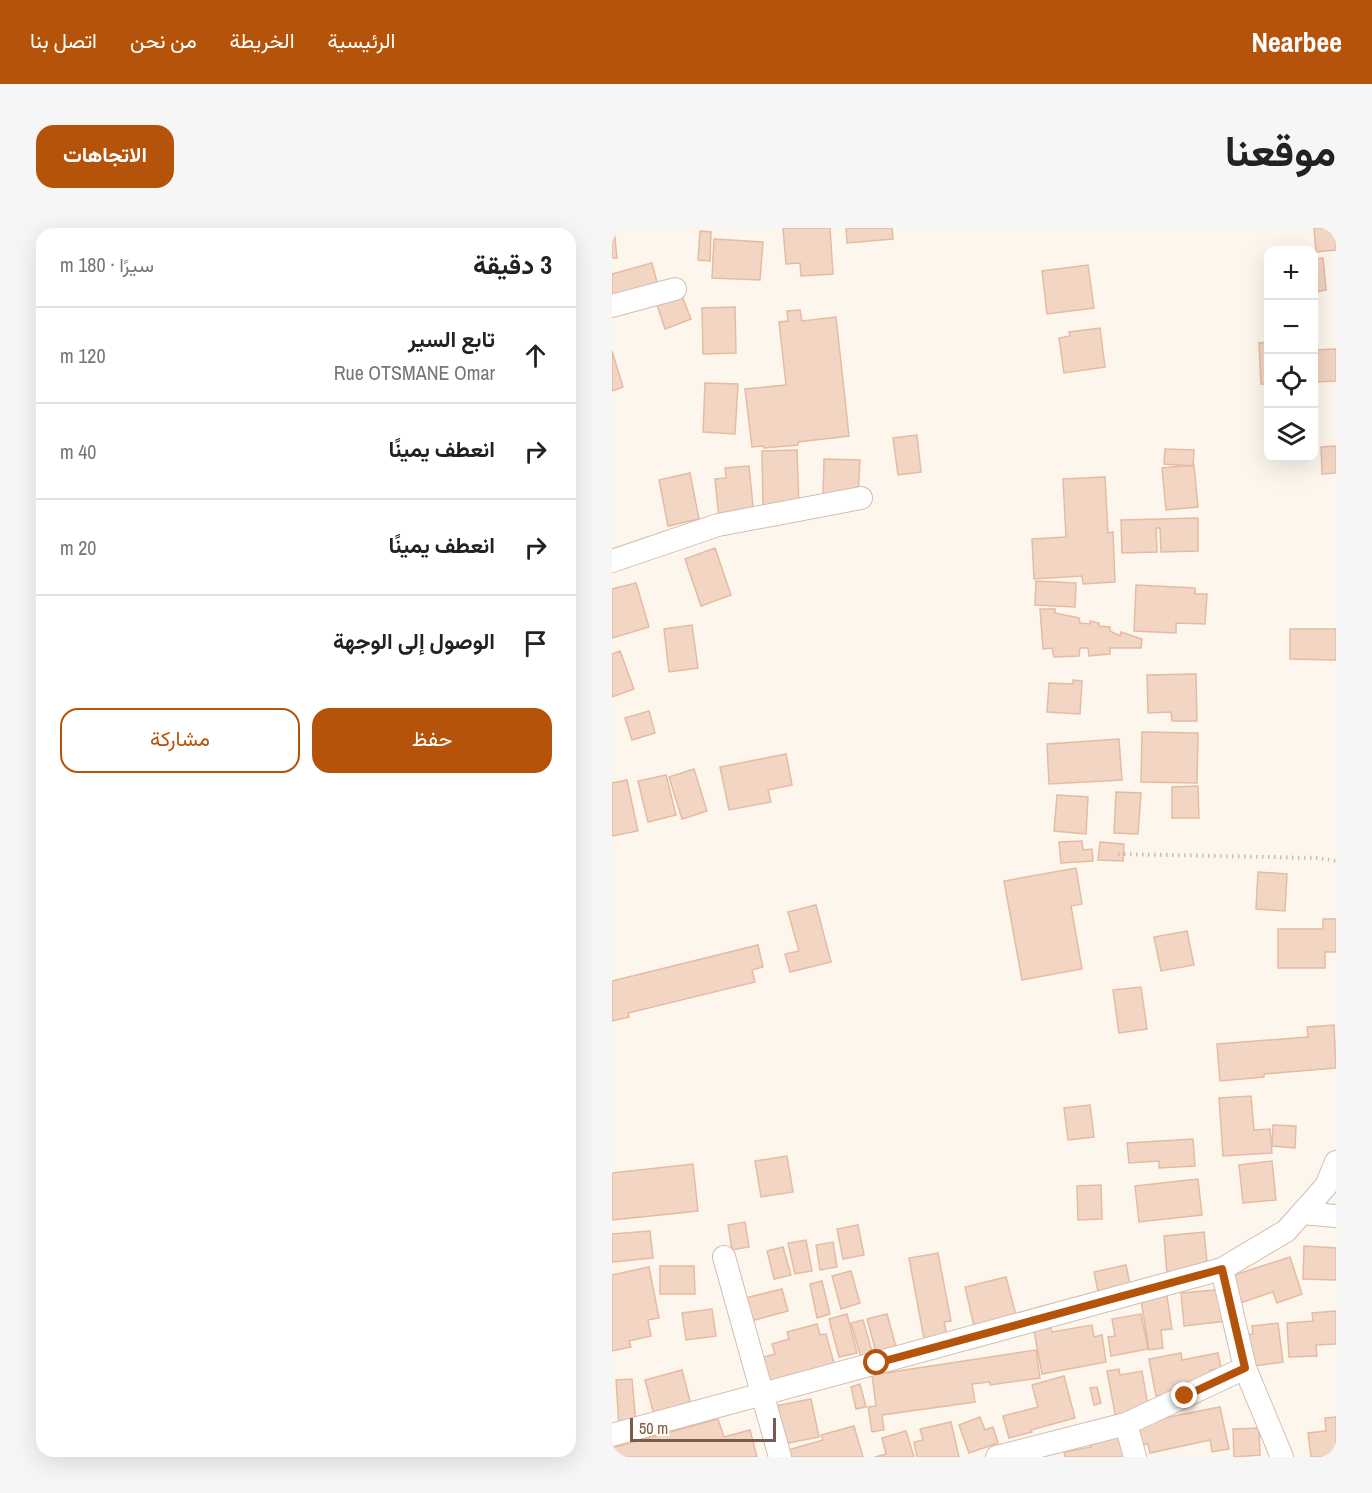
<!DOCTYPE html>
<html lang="ar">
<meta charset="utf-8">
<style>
body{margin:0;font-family:"Archivo Narrow",Vazirmatn,sans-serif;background:#f6f6f6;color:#222;direction:rtl}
.controls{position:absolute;right:18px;top:18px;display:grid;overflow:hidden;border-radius:12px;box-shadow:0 6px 24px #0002}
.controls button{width:54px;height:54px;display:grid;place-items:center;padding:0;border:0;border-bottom:2px solid #e0e0e0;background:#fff;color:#222;font:30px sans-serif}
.scale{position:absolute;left:18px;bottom:15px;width:146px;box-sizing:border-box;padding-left:6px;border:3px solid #7a5c4d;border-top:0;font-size:16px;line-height:21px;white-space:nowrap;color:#7a5c4d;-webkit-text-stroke:4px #fffaf3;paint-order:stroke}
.stop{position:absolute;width:18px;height:18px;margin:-14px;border:4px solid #b45309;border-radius:50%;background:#fff}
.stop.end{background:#b45309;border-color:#fff;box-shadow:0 2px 6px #0008}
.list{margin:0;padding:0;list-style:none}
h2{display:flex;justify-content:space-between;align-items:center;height:78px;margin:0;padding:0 24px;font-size:26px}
h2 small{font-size:20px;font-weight:400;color:#767676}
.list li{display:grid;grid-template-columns:39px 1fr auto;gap:18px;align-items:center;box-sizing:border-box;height:96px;padding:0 24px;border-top:2px solid #e0e0e0}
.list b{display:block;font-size:22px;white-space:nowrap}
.list p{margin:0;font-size:20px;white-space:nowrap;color:#767676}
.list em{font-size:20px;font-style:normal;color:#767676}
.actions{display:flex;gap:12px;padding:18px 24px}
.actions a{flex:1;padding:14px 0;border:2px solid #b45309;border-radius:18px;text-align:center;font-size:21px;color:#b45309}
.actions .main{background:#b45309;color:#fff}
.icon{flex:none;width:33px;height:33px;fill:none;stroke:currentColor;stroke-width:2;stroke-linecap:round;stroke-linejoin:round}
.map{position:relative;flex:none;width:724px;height:1229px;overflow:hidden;direction:ltr;border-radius:18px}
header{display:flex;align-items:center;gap:36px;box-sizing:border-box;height:84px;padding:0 30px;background:#b45309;color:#fff}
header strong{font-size:28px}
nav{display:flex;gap:33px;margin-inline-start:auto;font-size:21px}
.intro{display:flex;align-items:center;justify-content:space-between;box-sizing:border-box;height:144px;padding:0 36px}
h1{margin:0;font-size:42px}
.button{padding:15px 27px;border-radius:18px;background:#b45309;color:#fff;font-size:21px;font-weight:700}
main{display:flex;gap:36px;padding:0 36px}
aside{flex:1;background:#fff;border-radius:18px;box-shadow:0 6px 24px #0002}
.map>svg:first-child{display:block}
.building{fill:#f3d5c3;stroke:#e6bba3;stroke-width:1.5}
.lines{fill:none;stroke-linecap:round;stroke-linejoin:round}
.minor-casing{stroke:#d1beb0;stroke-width:24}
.path{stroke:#d9b8a5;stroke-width:4;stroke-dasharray:1.5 4.5;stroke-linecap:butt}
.minor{stroke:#fff;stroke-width:22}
.route{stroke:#b45309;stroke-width:8}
</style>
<header>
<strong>Nearbee</strong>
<nav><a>الرئيسية</a><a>الخريطة</a><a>من نحن</a><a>اتصل بنا</a></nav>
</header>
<div class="intro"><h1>موقعنا</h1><a class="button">الاتجاهات</a></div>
<main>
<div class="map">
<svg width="724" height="1229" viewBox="0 0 724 1229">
<rect width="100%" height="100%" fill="#fdf6ec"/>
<path class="building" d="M0,0H2L5,30H0Z
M171,0H218L221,46L189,48L188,35L174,36Z
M234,0H280L281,11L235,15Z
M702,0H724V22L704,24Z
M88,3L99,4L98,33L86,32Z
M102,11L151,14L148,52L100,50Z
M711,30L714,62L702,64V31Z
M40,35L47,62L0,74V46Z
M476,37L482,80L435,86L430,43Z
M70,68L79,91L53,101L45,77Z
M123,79L124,125L91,126L90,80Z
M188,82L190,93L224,89L237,208L186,214V217L152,220L151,218L140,219L133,161L174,157L167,94L176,93L175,83Z
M488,100L493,139L452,145L447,110L458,108L457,104Z
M656,114V156H649L647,115Z
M724,121V153L702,154V122Z
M0,123L11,159L0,163Z
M93,155L126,156L123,206L91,204Z
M305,207L309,244L286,247L281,210Z
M724,218V245L710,246L709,219Z
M553,221L582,222L581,238L552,236Z
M185,222L187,280L151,281L150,223Z
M212,231L248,232L246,269L211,268Z
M582,237L586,279L554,282L550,240Z
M137,238L142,287L107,291L103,251L114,250L113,240Z
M78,245L87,291L56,298L47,252Z
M493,249L496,305L501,304L503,354L471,356L470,348L422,351L420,311L454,309L451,251Z
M586,290V323L549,324L548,300H544L545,324L510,325L509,292Z
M103,320L119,367L89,378L73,331Z
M424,353L464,355L463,379L423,377Z
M24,355L37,399L0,410V361Z
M524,357L583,360V366H595L593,396L564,395V405L522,403Z
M428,381H443V385L467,390L468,395L478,396V393L487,395V398L498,399V403L508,408L509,404L530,411L529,420H498V426L477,428L476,420H468L467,428L442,429L440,420L431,421Z
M80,397L86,440L57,444L52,401Z
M678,401H724V432L678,431Z
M8,423L22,461L0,469V426Z
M584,446L585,493H560L559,484L536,485L535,447Z
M461,452L470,453L468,486L435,484L437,455L461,456Z
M37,483L43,505L20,512L13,490Z
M530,504L586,505L585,555L529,554Z
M507,511L510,552L437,556L435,516Z
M174,526L180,557L156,562L159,574L117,582L108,539Z
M82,541L95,583L70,591L57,549Z
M54,547L64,587L36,594L26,553Z
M15,552L26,603L0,608V555Z
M586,558L587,590H560V559Z
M504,564L529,565L526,606L502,605Z
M445,567L476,569L474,606L442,603Z
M470,613L471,622L480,621L481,633L449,635L447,614Z
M488,614L512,616L511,633L486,632Z
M464,640L470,676L459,678L470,741L410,752L392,653Z
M646,644L675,646L673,683L644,681Z
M204,677L219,734L178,744L173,726L187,723L176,684Z
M711,691H724V724H713V740H666V701H711Z
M575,703L582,737L549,743L542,709Z
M146,717L151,739L140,742L143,754L16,785L17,789L0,793V753Z
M529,759L535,801L507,805L501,762Z
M722,797L724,840L652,846V849L608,853L605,816L696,809L695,799Z
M639,868L642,902L658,901L660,925L611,928L607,870Z
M478,877L482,909L456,912L452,880Z
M661,897L684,898L683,920L660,918Z
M581,911L583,938L547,940V933L517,935L515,915Z
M175,928L181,964L149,969L143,933Z
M660,933L664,972L631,975L627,937Z
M81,936L86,983L0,992V945Z
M586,951L590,987L527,994L523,958Z
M489,957L490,991L466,992L465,958Z
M133,994L137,1019L120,1022L116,997Z
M246,997L252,1027L231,1031L225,1001Z
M38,1003L41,1030L0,1034V1006Z
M592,1004L596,1043L555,1047L552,1008Z
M194,1012L200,1043L183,1046L176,1015Z
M221,1014L225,1039L208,1042L204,1017Z
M692,1018L724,1020V1052L691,1051Z
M171,1019L179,1047L162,1051L155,1023Z
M326,1025L339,1093L332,1094L335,1107L312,1111L297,1030Z
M678,1029L690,1066L665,1075L661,1064L628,1075L619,1048Z
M514,1037L519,1061L487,1068L482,1044Z
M48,1038H82L83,1066H48Z
M37,1039L47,1090L36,1092L39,1108L17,1113L19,1119L0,1123V1047Z
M239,1043L248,1075L229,1081L220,1048Z
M394,1049L404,1087L362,1098L353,1059Z
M210,1053L218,1086L205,1090L198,1056Z
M170,1061L176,1083L139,1093L133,1070Z
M613,1061L616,1093L572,1098L569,1065Z
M555,1068L560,1101L549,1102L551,1120L537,1122L529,1072Z
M100,1081L104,1108L74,1112L70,1085Z
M724,1083V1116L704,1117L705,1128L677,1129L675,1095L701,1093L700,1085Z
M235,1086L245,1125L227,1129L217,1091Z
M275,1086L284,1119L264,1124L255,1091Z
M529,1086L536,1121L499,1128L496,1109L503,1108L500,1091Z
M251,1092L261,1127L249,1130L239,1095Z
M666,1095L671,1134L636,1139L632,1107L641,1106L640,1098Z
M205,1096L208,1107L214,1106L223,1139L155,1158L148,1130L163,1126L160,1116L177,1111L175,1104Z
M480,1097L482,1109L490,1107L494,1134L430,1146L422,1103L439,1100L440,1104Z
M424,1122L428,1150L378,1157V1154L360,1156L363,1174L270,1187L272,1202L260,1204L256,1179L264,1178L260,1147Z
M569,1125L570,1132L606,1125L609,1140L598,1142L601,1158L544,1168L537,1131Z
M507,1141L508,1147L530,1143L537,1184L504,1191L495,1143Z
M70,1142L79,1177L42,1187L33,1152Z
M452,1148L463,1190L419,1202L420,1204L397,1210L391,1188L426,1179L420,1157Z
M20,1151L24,1196L7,1197L4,1152Z
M248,1156L254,1179L244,1181L239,1159Z
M485,1159L489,1175L482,1177L478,1160Z
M199,1171L207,1209L166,1217L158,1179Z
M608,1179L617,1221L600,1224L598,1212L538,1225L536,1216L526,1218L521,1196Z
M368,1189L373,1202L381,1199L386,1215L357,1225L347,1197Z
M724,1189V1229H699L696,1205L714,1203L713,1190Z
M106,1191L112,1209L138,1202L145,1229H0V1220Z
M339,1194L347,1229H305L302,1214L311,1212L308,1201Z
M242,1198L251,1229H170L169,1224L211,1212L209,1207Z
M647,1200L648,1227L622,1229L621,1201Z
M294,1203L302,1229H263L274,1226L270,1210Z
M508,1205L512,1229H453L452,1224L479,1219L478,1210Z"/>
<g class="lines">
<defs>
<path id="minor" d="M0,78L63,61
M0,333L106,297L249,270
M690,985L724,988
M112,1029L168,1229
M610,1041L633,1140L670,1229
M514,1196L523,1229
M0,1207L610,1041L674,1003L714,958L724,934
M385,1229L514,1196L633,1140"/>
</defs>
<use href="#minor" class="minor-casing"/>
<path class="path" d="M506,626L706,630L724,633"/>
<use href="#minor" class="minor"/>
</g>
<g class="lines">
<path class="route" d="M265,1135L610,1041L633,1140L573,1168"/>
</g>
</svg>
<div class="controls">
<button>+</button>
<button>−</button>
<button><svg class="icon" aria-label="locate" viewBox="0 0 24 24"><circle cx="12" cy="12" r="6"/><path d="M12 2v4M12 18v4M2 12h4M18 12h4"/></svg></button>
<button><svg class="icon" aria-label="layers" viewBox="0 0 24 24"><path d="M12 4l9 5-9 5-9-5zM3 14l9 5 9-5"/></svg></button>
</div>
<div class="scale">50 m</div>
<div class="stop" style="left:265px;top:1135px"></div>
<div class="stop end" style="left:573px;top:1168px"></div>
</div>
<aside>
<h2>3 دقيقة<small>سيرًا · 180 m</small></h2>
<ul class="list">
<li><svg class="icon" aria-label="ahead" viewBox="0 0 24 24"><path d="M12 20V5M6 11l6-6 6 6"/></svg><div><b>تابع السير</b><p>Rue OTSMANE Omar</p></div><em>120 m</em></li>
<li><svg class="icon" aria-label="right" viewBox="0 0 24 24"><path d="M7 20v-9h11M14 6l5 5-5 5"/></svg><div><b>انعطف يمينًا</b></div><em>40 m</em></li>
<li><svg class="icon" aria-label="right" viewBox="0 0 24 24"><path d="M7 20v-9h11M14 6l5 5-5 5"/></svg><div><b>انعطف يمينًا</b></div><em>20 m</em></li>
<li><svg class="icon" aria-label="arrive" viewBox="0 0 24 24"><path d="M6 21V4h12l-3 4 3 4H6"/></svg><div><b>الوصول إلى الوجهة</b></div></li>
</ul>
<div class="actions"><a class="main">حفظ</a><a>مشاركة</a></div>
</aside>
</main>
